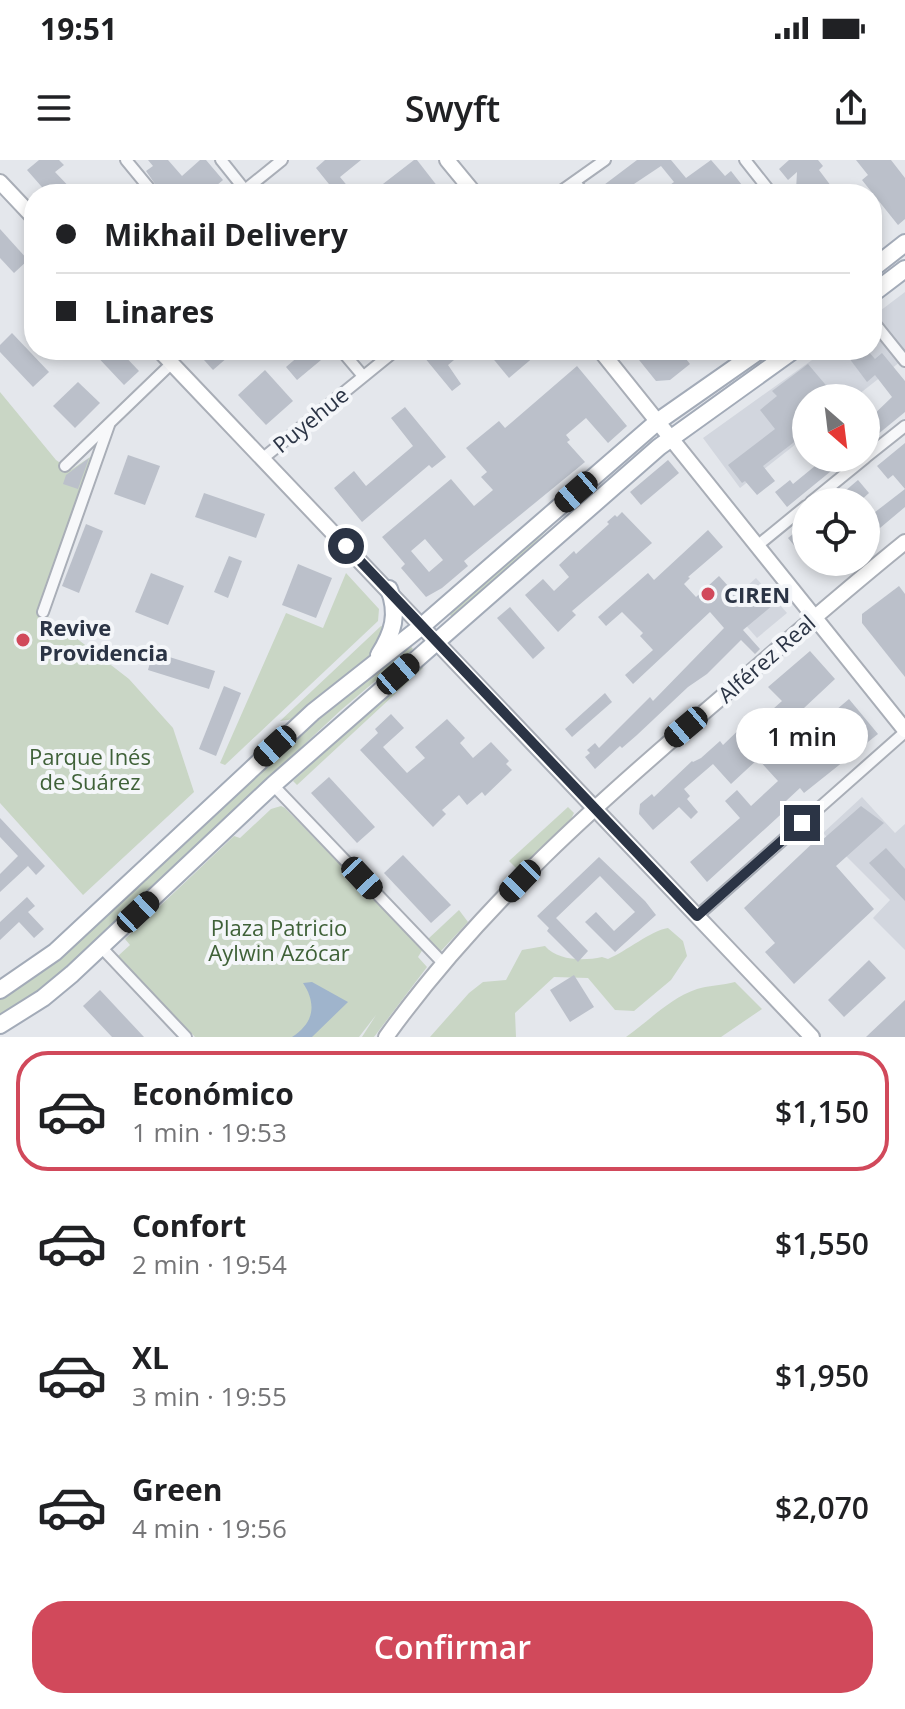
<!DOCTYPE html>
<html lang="es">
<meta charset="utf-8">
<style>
body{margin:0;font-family:"Open Sans",sans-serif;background:#f2f2f2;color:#202124;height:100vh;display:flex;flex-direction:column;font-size:30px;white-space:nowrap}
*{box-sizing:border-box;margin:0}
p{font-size:26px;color:#757577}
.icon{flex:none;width:44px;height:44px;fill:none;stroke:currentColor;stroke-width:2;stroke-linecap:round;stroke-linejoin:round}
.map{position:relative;height:877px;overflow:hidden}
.details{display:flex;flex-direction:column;background:#fff;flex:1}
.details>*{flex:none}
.guide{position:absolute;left:24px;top:24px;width:858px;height:176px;border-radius:32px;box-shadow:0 4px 12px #0003;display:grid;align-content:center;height:176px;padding:0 32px;background:#fff}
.needle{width:52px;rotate:152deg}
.tools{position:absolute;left:792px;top:224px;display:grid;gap:16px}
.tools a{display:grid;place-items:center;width:88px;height:88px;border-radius:50%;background:#fff;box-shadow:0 4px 12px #0003;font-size:40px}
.end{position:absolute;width:36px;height:36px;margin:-18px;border:10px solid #2b3445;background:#fff;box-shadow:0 0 0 4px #fff}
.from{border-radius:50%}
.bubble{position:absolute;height:56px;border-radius:28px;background:#fff;box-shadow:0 4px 12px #0003;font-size:26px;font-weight:600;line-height:56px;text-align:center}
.car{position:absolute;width:24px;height:48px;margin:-24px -12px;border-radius:10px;box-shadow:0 0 6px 2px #0007;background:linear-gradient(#222 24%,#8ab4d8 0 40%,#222 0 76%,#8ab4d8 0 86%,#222 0)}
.guide b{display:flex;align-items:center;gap:28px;height:76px;font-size:30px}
.guide b+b{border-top:2px solid #e0e0e0}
.guide i{width:20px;height:20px;background:#202124}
ul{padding:14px 0 0;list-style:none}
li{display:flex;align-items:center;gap:24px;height:120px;margin:0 16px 12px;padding:0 16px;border:4px solid transparent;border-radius:32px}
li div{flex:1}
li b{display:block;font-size:30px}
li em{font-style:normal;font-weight:600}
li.on{border-color:#d1495b}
li>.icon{width:72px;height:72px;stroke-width:1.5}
.cta{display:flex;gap:16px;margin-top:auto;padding:16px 32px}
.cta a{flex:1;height:92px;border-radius:32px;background:#d1495b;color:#fff;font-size:32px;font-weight:600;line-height:92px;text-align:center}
.status{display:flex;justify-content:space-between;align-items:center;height:56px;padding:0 40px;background:#fff;direction:ltr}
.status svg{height:22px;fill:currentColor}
header{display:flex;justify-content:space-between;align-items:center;height:104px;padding:0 32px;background:#fff;font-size:36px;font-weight:600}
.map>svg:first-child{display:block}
.built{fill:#d2d6de}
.green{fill:#c9d6c5}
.water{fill:#9fb4cc}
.building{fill:#bbc0ca;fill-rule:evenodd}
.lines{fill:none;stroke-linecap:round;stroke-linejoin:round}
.street-casing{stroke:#a9aeb7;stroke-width:14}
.secondary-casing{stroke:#a9aeb7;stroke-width:18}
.primary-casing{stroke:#a3abb8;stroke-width:20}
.street{stroke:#f7f8fa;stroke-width:10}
.secondary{stroke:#fff;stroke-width:14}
.primary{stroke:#fff;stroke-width:16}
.route{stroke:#2b3445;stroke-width:10}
.poi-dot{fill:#d1495b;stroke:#f4f6f9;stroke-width:3}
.labels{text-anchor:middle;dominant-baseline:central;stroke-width:8;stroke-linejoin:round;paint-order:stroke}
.street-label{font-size:22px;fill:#2b3445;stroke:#f4f6f9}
.poi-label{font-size:22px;font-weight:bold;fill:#2b3445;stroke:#f4f6f9;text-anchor:start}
.park-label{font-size:22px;fill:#3f6138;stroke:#f4f6f9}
</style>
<div class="status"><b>19:51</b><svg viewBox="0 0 49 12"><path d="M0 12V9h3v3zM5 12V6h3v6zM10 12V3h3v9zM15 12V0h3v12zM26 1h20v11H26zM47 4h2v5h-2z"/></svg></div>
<header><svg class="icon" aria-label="menu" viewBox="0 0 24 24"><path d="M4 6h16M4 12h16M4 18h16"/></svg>Swyft<svg class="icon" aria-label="share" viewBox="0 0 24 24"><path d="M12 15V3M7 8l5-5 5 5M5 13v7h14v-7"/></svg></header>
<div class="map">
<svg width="905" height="877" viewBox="0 0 905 877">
<rect width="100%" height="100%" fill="#e4e7ec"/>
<g class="built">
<polygon points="905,132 905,198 854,238 806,238 806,276 740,328 703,278 826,190 872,190 872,157"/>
<polygon points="756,418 787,453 757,478 727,444"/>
<polygon points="862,637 895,673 905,664 905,790 873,758 890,740 823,673"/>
</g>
<g class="green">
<polygon points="0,232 56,300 71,310 96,293 40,450 129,519 173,568 194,632 83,735 0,643"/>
<polygon points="643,284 644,286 558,359 520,398 452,457 448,453"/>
<polygon points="346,413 379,449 378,461 225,605 220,603 286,453 323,468"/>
<polygon points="381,466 386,468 378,486 365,502 327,530 295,559 280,561"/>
<polygon points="408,483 413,489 341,550 75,800 41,830 0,854 0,836 263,603"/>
<polygon points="421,505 423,508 297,625 293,621"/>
<polygon points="281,646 285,648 423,789 418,797 427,807 374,877 362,877 376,855 359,877 195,877 118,796 130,785 125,779 234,676 240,678 271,649"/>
<polygon points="568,647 574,653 571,659 519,711 509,701"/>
<polygon points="459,750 468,762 440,792 436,792 427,780"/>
<path d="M 668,768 L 683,781 L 687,796 L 671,820 L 634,851 L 615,850 L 588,818 L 554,817 L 515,853 L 516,877 L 430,877 L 469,833 L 483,822 L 506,820 L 522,790 L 545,786 C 558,801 584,801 602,797 L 608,799 C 627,791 650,771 668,768 Z"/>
<path d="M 735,822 L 762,849 L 721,877 L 626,877 C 649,861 670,838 697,829 C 706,826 724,825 735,822 Z"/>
</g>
<path class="water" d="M 312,822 L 348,842 L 312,877 L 292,877 C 314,863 317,844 303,823 Z"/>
<g class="building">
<polygon points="39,0 59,0 64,5 55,12 76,34 48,34 27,10"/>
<polygon points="148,0 168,0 182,16 200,0 206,0 223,20 210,31 204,25 193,34 162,34 146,11 153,6"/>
<polygon points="325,0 361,0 340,17 354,34 337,34 316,8"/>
<polygon points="414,0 417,0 438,27 429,34 370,34"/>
<polygon points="637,0 671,0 686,18 711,0 725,16 731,11 749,34 658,34 674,22 661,6 619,34 592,34"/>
<polygon points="789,0 818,0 823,6 819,10 837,34 799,34 796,30 797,12 788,20 779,9"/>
<polygon points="856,0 891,0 905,18 905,59 898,65 862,20 868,15"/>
<polygon points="0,69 28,100 14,113 0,98"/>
<polygon points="12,173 49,212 33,227 0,192 0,185"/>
<polygon points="91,190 119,190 139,211 124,225"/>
<polygon points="195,190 236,190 213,210"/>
<polygon points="296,190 333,190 297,220 286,207 300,195"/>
<polygon points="433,190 466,190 448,205 461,224 452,231 424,197"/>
<polygon points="496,190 542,190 509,218 490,195"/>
<polygon points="631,190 679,190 690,204 670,220 656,221"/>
<polygon points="843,190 867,190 875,199 882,193 905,221 905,252 866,284 866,262 892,237 875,215 867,222"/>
<polygon points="808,204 830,230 820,238 806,238 806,273 763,306 775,321 757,335 745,321 742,323 728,305 775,269 760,250 777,236 772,231"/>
<path d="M 577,206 L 627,266 L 608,283 L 586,258 L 566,275 L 570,280 L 567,282 L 585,302 L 464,401 L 468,406 L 442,428 L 426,437 L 401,408 L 405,404 L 382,377 L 451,319 L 474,346 L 493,330 L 481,317 L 487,312 L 466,288 L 499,261 L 505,268 ZM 425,379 L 443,400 L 429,412 L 411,391 Z"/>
<polygon points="265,210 293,241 266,265 238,235"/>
<polygon points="78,222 100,243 75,268 53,246"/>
<polygon points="405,247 446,297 432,308 429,305 362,362 334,328 354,311 366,326 413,286 391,258"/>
<polygon points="905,283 905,347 880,368 870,356 905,329 893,315 888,319 877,306"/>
<polygon points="128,295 160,306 145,345 114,334"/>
<polygon points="89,298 78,329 63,324 66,315"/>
<polygon points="809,298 847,298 787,347 775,332 790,320 793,324 815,306"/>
<polygon points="668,300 679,313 641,345 630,332"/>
<polygon points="858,320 869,333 859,342 832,342"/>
<polygon points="204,333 265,354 256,378 195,357"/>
<polygon points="622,352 652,383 572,451 576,455 558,472 525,435 543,419 554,431 569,417 559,405 574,391 576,394 609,364 607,362 615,355 617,357"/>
<polygon points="806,363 806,400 788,378"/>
<polygon points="86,364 103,371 79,433 62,426"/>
<polygon points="708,370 723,387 688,417 690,418 684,424 696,437 719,416 740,439 756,426 773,445 743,470 760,489 755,494 741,480 707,514 688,527 637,575 622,588 620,586 595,609 585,597 590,593 587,590 595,583 599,588 650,537 653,541 724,468 710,452 633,524 625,515 653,490 640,476 643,473 622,452 606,466 598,457 648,413 654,420"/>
<polygon points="229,396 242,401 228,438 214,432"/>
<polygon points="298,404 332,418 316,458 282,445"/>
<polygon points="151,413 184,426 168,465 135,452"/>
<polygon points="899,426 905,434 905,517 862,463 862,454"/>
<polygon points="510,447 545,488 533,499 497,458"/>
<polygon points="810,491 835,519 773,577 790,595 815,573 829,590 853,570 836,550 849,539 878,574 804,633 800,628 786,641 790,646 707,722 690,702 740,658 725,641 737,630 751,646 778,621 758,599 731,624 713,604 684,629 690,636 687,639 698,652 691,659 679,647 653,670 639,654 640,644 652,634 654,637 692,601 693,602 701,598 720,581 723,585 750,559 755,565 782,541 768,527"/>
<polygon points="153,492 215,511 209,529 148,510"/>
<polygon points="224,526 241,533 216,596 199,589"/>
<polygon points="605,533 612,542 572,577 565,569"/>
<polygon points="391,554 404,568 383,587 407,613 425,598 415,587 447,559 465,578 460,583 473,598 491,582 509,601 506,604 512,610 485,636 482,632 467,645 459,635 442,650 446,654 433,667 360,590 378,573 375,569"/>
<polygon points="329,617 375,667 357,683 311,633"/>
<polygon points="861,646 884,663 836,706 874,749 794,824 765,792 775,783 744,748 818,678 821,681"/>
<polygon points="0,658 45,706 36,715 28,706 0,732 0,714 18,696 0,677"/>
<polygon points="886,688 905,709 905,741 869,703"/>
<polygon points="403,695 451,745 431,763 384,713"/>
<polygon points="599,697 645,741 656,755 615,792 585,762 596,752 614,771 635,752 600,716 556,758 588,791 578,802 547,771 549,768 537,756"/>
<polygon points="27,737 35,746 28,752 44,769 34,778 19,762 0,780 0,762"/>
<polygon points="869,800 886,818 844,857 828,840"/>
<polygon points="574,815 594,847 570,862 550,830"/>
<polygon points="100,830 144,877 112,877 83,846"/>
<polygon points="905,840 905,877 866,877"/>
</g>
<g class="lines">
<defs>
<g id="street">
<polyline points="126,0 154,34"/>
<polyline points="221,0 245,30"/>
<polyline points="745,0 772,34"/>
<polyline points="575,22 584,34"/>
<polyline points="240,34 282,0"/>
<polyline points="557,34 605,0"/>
<polyline points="872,160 905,201"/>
<polyline points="341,190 363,216"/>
<polyline points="866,297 905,266"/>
<polyline points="262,299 396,190"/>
<polyline points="65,306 172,203"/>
<polyline points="811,342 865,298"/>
<polyline points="757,386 806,346"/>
<polyline points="43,452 109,265"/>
<polyline points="273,625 443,803"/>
<polyline points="697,756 905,572"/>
<polyline points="101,787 186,877"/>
</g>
<g id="secondary">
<polyline points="447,0 475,34"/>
<polyline points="0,22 34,58"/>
<polyline points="159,190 812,877"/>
<polyline points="600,190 905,570"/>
<path d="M 386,877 C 480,746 601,640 723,536 C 784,484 843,432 905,382"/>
</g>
<g id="primary">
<polyline points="872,109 905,83"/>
<polyline points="872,134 905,109"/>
<path d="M 379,495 C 393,473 399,454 389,429"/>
<polyline points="0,830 55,792 313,552 422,466 657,262 760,190"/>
<polyline points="0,865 43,838 72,814 273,625 659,287 794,190"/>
</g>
</defs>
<use href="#street" class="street-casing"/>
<use href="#secondary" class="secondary-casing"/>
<use href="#primary" class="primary-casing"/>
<use href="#street" class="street"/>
<use href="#secondary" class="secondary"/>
<use href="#primary" class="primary"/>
</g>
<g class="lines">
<polyline class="route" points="346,386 697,756 802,663"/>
</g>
<g class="poi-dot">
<circle cx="708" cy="434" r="8"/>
<circle cx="23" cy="480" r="8"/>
</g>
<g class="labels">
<g class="street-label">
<text transform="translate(310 259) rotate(-39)">Puyehue</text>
<text transform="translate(766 498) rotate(-41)">Alférez Real</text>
</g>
<g class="poi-label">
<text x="724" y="434">CIREN</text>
<text x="39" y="467">Revive<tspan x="39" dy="25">Providencia</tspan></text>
</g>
<g class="park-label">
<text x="90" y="596">Parque Inés<tspan x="90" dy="25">de Suárez</tspan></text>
<text x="279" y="767">Plaza Patricio<tspan x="279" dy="25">Aylwin Azócar</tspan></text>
</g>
</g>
</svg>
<div class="tools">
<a><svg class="needle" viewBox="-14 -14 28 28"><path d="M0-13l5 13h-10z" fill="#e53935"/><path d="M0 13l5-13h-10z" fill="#757577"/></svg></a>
<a><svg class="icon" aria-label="locate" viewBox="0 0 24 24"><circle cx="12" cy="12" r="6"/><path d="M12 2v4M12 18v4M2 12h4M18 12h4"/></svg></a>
</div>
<i class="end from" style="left:346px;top:386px"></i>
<i class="end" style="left:802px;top:663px"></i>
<div class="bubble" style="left:736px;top:548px;width:132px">1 min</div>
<i class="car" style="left:576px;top:332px;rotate:229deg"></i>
<i class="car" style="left:398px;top:514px;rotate:49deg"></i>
<i class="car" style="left:686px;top:567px;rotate:230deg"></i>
<i class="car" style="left:275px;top:586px;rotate:228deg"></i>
<i class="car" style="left:362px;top:718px;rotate:137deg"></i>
<i class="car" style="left:520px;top:721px;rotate:224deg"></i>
<i class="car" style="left:138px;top:752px;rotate:47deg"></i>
<div class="guide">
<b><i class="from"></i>Mikhail Delivery</b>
<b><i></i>Linares</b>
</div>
</div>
<section class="details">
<ul>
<li class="on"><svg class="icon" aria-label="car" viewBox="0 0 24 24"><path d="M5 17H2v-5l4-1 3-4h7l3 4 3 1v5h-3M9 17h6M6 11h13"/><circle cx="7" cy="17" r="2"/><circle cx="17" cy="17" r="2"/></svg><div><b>Económico</b><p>1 min · 19:53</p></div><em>$1,150</em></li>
<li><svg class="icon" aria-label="car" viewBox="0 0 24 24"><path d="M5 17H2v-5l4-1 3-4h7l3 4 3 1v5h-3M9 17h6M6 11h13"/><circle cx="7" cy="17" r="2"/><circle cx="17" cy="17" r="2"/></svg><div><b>Confort</b><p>2 min · 19:54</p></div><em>$1,550</em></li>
<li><svg class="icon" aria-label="car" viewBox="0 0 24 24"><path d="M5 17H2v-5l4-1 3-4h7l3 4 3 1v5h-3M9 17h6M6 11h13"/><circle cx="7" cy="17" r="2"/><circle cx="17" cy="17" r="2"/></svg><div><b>XL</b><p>3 min · 19:55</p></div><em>$1,950</em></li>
<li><svg class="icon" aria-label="car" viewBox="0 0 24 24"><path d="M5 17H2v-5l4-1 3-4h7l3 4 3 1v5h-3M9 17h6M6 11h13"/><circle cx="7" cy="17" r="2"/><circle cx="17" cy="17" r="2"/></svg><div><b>Green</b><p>4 min · 19:56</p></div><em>$2,070</em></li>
</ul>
<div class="cta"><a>Confirmar</a></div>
</section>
